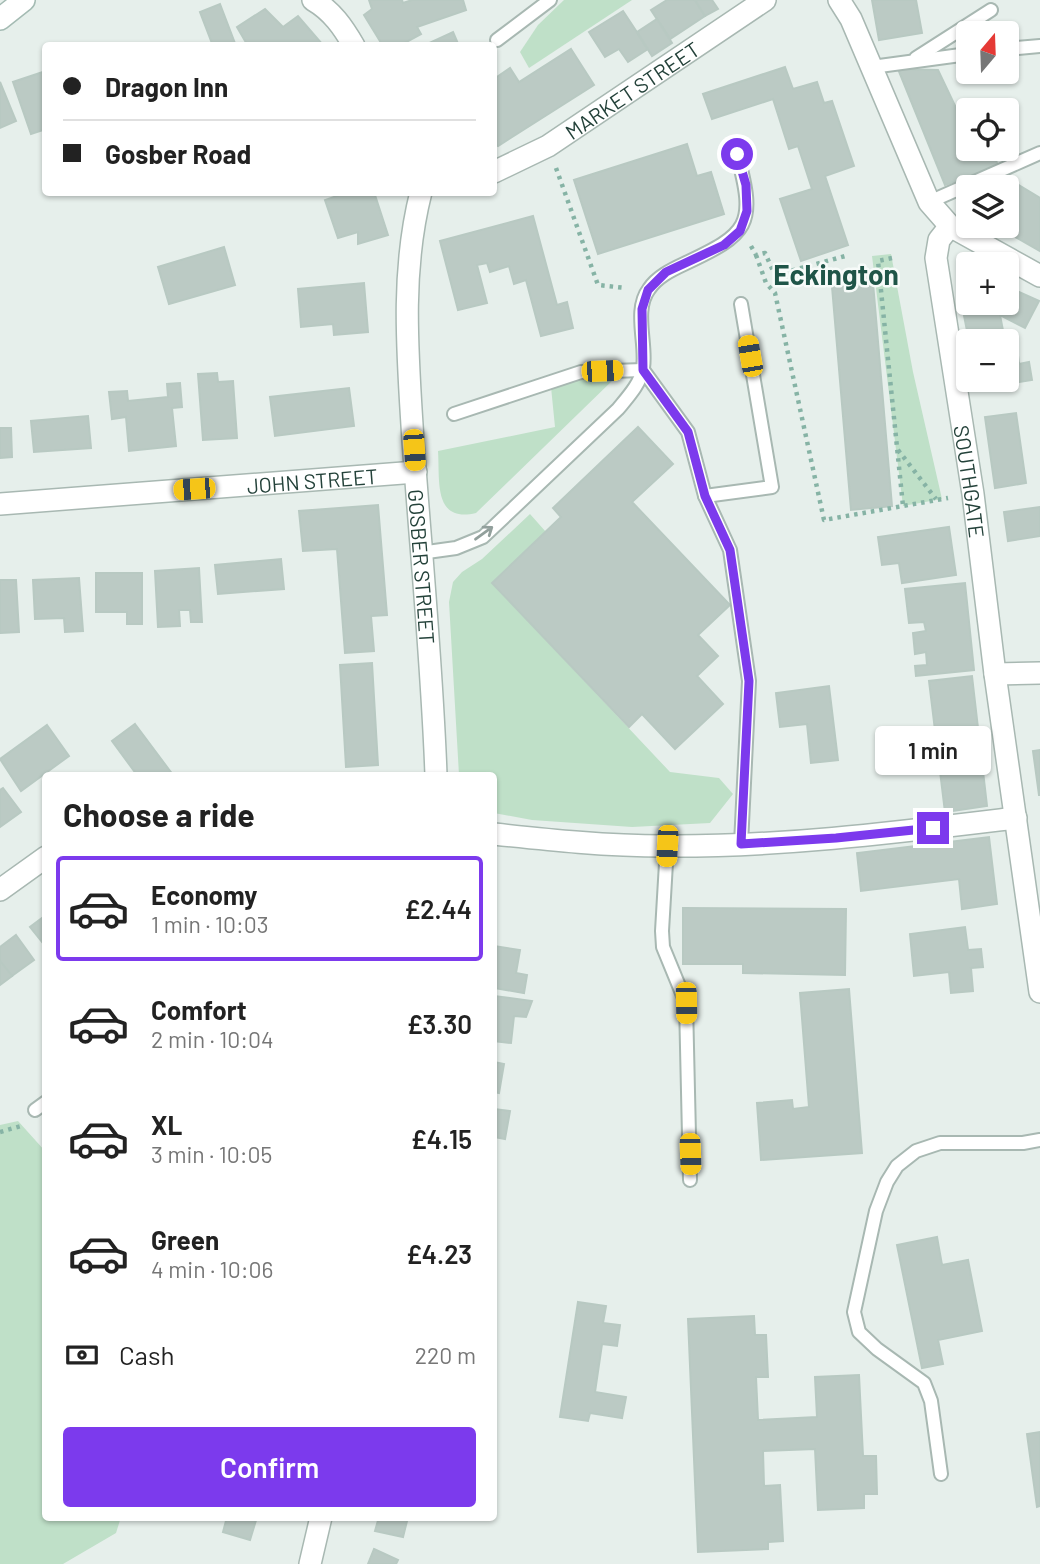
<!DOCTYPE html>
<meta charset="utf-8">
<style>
body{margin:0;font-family:Barlow,sans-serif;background:#f2f2f2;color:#222;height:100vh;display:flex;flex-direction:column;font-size:26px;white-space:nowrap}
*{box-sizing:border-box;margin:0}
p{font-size:23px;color:#767676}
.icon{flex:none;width:38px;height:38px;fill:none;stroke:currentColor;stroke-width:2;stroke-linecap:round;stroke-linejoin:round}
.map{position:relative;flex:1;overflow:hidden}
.sheet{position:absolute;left:42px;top:772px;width:455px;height:749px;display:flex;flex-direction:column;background:#fff;border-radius:7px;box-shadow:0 2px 5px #0004}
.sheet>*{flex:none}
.banner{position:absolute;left:42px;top:42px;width:455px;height:154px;border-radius:7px;box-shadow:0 2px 5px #0004;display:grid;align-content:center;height:154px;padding:0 21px;background:#fff}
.needle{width:46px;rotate:19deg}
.fabs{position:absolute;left:956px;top:21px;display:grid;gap:14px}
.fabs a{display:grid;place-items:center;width:63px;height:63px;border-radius:7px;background:#fff;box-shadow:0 2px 5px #0004;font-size:35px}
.end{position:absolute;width:32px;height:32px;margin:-16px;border:9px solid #7c3aed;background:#fff;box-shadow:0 0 0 4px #fff}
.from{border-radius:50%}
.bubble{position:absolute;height:49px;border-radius:7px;background:#fff;box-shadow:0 2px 5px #0004;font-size:23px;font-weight:600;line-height:49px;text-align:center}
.car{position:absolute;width:21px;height:42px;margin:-21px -10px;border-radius:9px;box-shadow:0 0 5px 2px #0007;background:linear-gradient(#f5c518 24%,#345 0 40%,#f5c518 0 76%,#345 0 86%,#f5c518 0)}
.banner b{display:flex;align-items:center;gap:24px;height:66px;font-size:26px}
.banner b+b{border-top:2px solid #e0e0e0}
.banner i{width:18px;height:18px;background:#222}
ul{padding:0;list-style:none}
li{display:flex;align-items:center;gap:21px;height:105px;margin:0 14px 10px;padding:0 7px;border:4px solid transparent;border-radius:7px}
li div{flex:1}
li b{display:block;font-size:26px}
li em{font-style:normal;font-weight:600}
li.current{border-color:#7c3aed}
li>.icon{width:63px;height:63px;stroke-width:1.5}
h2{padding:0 21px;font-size:32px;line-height:84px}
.pay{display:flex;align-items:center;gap:18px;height:77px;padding:0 21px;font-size:26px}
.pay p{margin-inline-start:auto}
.primary-button{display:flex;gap:14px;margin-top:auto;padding:14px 21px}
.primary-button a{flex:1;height:80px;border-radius:7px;background:#7c3aed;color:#fff;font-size:28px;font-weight:600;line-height:80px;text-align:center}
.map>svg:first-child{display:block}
.green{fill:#bfe0c8}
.building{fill:#bbcac4;stroke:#b8c9c2;stroke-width:2}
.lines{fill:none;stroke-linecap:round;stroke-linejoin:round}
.service-casing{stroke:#a8b8b2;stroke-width:16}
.minor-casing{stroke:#a8b8b2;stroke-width:24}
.secondary-casing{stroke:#a4bbb3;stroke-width:24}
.path{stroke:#86b3a5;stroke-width:4.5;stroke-dasharray:3.5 5;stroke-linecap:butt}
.service{stroke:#fff;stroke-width:12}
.minor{stroke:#fff;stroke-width:21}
.secondary{stroke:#fff;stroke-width:21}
.oneway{stroke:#92a09c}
.route{stroke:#7c3aed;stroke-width:9}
.labels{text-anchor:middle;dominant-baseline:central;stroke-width:5;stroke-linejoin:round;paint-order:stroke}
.street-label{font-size:21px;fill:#24423a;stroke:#f7fbf9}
.district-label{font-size:28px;font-weight:bold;fill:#1f5548;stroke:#f7fbf9}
</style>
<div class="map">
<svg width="1040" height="1564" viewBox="0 0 1040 1564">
<rect width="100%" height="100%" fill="#e6efeb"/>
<g class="green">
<polygon points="564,0 632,0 529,68 520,52 538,25"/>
<polygon points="891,254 913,372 942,499 903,506 872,256"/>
<path d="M 614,379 L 476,513 C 433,523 440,481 438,451 L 555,427 L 551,387 L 578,380 Z"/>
<polygon points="530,514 546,532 492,583 670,772 719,778 733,794 710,823 632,827 532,820 494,813 494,775 459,775 449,602 453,582 462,572 482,559"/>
<polygon points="18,1121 45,1151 46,1517 121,1517 116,1533 63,1564 0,1564 0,1125"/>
</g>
<g class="building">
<polygon points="369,0 402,0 403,3 412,0 463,0 466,10 417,27 421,34 399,46 383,46 364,15 372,9"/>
<polygon points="667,0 695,0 705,16 670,39 651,10"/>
<polygon points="695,0 712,0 718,9 705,16"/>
<polygon points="872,0 916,0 922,33 879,40"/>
<polygon points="220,4 236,46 213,46 200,12"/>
<polygon points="265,9 283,27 298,16 323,45 248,46 237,27"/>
<polygon points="623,11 648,49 628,62 619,49 605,57 589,32"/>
<polygon points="657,19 672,43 652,56 637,32"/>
<polygon points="453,32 459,46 423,46"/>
<polygon points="571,49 594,85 498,146 494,144 494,79 510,68 519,82"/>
<polygon points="785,67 793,89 817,82 824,103 832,101 854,166 825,176 848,245 801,261 780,199 812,189 798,146 789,149 773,99 712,119 703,94"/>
<polygon points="898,69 938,70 968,133 968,149 992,149 998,166 945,185"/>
<polygon points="46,71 46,129 31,134 13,82"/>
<polygon points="0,82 16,121 0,128"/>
<polygon points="687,144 697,176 711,172 724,214 598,254 574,180"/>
<polygon points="1007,178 1040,198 1040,251 996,226 1006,226 1006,187 984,187"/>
<polygon points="348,192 374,192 388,235 358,244 358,232 338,238 325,200"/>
<polygon points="533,216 557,305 567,302 573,328 541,336 526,280 514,284 509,266 490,272 487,263 477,265 487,303 458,310 440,241"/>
<polygon points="224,247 235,285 169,304 158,267"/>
<polygon points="872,271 892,506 851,510 831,275"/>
<polygon points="968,274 968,303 1006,303 1006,286 1039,301 1025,328 1000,315 1005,341 969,341 958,285 962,277"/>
<polygon points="364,283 368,332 334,335 333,324 301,327 298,289"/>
<polygon points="1017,347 1019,364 1029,362 1032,380 992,386 990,380 1006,380 1006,349"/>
<polygon points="217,373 218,382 233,381 237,438 203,440 198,374"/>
<polygon points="180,383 182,407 172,408 176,446 129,451 126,417 112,419 109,392 127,391 128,401 168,397 167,384"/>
<polygon points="349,388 354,426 275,436 270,397"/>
<polygon points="1016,413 1026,483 995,488 985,417"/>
<polygon points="88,416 91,448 34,452 31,421"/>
<polygon points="638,427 673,464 632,502 730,605 698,635 718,656 697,676 723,704 675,749 642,714 629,727 492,583 561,517 553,508"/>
<polygon points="0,428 11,428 12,457 0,458"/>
<polygon points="378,505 387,615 371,616 374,651 345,653 337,549 303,551 299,511"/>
<polygon points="1040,507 1040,536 1008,541 1004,512"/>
<polygon points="949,527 956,575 902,583 899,563 882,565 878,537"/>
<polygon points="281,559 284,589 218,594 215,565"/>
<polygon points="199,568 202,622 191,622 190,610 179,610 180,626 158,627 155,571"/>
<polygon points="96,573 142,573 142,624 127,624 127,612 96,612"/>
<polygon points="79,578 83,631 65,632 64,618 35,619 33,580"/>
<polygon points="0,580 16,580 19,632 0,633"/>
<polygon points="965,583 974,670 916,676 915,666 927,665 926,652 915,654 913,633 926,631 924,622 909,623 905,589"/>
<polygon points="372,663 378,765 346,767 340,665"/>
<polygon points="972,676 987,806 945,812 929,681"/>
<polygon points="829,686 838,760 811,763 807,724 780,727 776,693"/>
<polygon points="135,724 173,775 137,775 112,741"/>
<polygon points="47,725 69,756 21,791 0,759"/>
<polygon points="1040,750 1040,795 1039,795 1033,751"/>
<polygon points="3,788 21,812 0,827 0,790"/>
<polygon points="989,837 997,904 962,909 959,879 861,891 857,853"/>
<polygon points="683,908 846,909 845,975 743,973 743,964 683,964"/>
<polygon points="46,915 46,947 30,927"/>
<polygon points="965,927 968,950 981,949 983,967 971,968 973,991 951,993 949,972 914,976 910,934"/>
<polygon points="16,935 34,960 12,976 0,961 0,947"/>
<polygon points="494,946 520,950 516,973 527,975 524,993 494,988"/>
<polygon points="0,961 12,976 0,985"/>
<polygon points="849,989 862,1153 761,1160 757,1103 792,1100 793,1109 809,1107 800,993"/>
<polygon points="494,996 532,1001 526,1017 514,1016 511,1043 494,1041"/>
<polygon points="494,1062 504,1064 499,1093 494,1092"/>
<polygon points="494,1109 510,1111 505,1139 494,1137"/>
<polygon points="937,1237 942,1265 968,1260 982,1331 938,1340 943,1364 922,1368 897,1245"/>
<polygon points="578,1302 606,1306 603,1323 620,1325 617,1346 602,1344 595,1392 626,1397 622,1418 590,1413 588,1421 560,1417"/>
<polygon points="754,1316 755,1335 766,1335 768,1377 756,1377 758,1420 817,1417 815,1377 859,1375 863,1456 876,1456 877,1494 864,1494 864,1508 818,1510 815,1449 763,1451 764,1486 780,1485 783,1541 768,1542 768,1549 698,1552 688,1319"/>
<polygon points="1040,1432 1040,1506 1037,1507 1027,1434"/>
<polygon points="227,1517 257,1517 250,1540 223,1532"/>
<polygon points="379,1517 408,1517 403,1537 375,1531"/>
<polygon points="374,1549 398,1560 396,1564 368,1564"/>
</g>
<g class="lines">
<defs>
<g id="service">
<polyline points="497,40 550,0"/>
<polyline points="1006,49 1040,46"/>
<polyline points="916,58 991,10"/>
<polyline points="872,67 968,54"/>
<polyline points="929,202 1040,153"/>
<polyline points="643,370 688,432 705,496 730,550 749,681 741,844"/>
<polyline points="454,414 581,372 643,370"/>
<polyline points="705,496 772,487 741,304"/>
<path d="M 420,553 L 456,548 L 483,537 L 618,409 C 627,398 641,383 643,368 C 647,344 633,310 649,289 C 657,277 671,270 684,264 C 748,234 757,226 737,154"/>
<polyline points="667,846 662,931 663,947 686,1003 690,1180"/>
<polyline points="35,1110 46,1102"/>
<polyline points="941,1474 931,1401 924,1383 877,1349 859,1332 854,1312 876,1211 887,1182 897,1166 916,1151 940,1143 1023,1143 1040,1140"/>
</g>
<g id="minor">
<path d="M 313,0 C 332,11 343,27 354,46"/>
<polyline points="839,0 851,19 929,202 950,226 1040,276"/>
<path id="s1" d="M 494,172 L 548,146 L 765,0"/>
<path id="s2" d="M 421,192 C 400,274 408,358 413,441 C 421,553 432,664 436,775"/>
<path id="s3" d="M 950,226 L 939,240 L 936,258 L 973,494 L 995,674 L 1040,992"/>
<path id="s4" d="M 0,504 L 416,472"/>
<polyline points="995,674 1040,673"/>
<path d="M 494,834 C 550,840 607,846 664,846 C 782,847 900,832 1016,818"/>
<polyline points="0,890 46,857"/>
<polyline points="310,1564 321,1517"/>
</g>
<polyline id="secondary" points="0,19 24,0"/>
</defs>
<use href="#service" class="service-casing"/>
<use href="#minor" class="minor-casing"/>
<use href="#secondary" class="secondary-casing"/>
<g class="path">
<polyline points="556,168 598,285 626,288"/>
<polyline points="751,246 756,255 765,253 774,273 790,271 849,255"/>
<polyline points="756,255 766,283 775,293 824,520 948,498"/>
<polyline points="892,258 878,261 903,506"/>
<polyline points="898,450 936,499"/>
<polyline points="0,1132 21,1126"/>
</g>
<use href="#service" class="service"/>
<use href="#minor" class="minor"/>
<use href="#secondary" class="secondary"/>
</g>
<defs><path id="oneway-shaft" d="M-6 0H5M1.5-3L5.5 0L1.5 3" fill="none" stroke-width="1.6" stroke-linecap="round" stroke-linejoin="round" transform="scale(1.75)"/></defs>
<use class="oneway" href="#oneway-shaft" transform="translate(484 533) rotate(-36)"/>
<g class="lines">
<polyline class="route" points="737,154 746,185 747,211 740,231 724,245 666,272 648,290 642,309 643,370 688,432 705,496 730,550 749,681 741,844 836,838 933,828"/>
</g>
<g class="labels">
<g class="street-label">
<text stroke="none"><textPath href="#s1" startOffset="161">MARKET STREET</textPath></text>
<text stroke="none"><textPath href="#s4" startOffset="313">JOHN STREET</textPath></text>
<text stroke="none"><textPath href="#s3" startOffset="262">SOUTHGATE</textPath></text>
<text stroke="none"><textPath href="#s2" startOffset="376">GOSBER STREET</textPath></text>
</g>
<g class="district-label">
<text x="836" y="274">Eckington</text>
</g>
</g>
</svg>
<div class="fabs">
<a><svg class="needle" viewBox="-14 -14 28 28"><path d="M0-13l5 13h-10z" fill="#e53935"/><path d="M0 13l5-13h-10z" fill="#767676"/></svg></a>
<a><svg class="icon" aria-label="locate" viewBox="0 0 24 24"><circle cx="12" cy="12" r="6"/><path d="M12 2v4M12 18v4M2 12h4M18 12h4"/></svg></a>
<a><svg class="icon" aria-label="layers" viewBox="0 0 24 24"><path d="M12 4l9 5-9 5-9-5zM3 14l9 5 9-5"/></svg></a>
<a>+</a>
<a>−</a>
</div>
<i class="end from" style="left:737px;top:154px"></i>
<i class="end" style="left:933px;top:828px"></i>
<div class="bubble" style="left:875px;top:726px;width:116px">1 min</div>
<i class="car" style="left:750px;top:356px;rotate:350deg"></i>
<i class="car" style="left:602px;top:371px;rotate:88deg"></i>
<i class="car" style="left:414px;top:450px;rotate:176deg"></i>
<i class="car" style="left:194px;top:489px;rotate:266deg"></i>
<i class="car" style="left:667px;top:846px;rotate:183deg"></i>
<i class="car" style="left:686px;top:1003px;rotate:179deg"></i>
<i class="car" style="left:690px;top:1154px;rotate:178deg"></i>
<div class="banner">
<b><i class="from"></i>Dragon Inn</b>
<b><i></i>Gosber Road</b>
</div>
<section class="sheet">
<h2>Choose a ride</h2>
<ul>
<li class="current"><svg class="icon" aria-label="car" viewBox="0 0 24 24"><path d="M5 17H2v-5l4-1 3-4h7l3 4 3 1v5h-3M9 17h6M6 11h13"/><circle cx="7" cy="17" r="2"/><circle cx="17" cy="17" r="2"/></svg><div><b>Economy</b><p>1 min · 10:03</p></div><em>£2.44</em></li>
<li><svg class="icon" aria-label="car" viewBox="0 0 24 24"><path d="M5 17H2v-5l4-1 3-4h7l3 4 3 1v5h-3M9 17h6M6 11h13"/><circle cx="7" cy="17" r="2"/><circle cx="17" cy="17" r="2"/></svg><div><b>Comfort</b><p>2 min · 10:04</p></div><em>£3.30</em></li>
<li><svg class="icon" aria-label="car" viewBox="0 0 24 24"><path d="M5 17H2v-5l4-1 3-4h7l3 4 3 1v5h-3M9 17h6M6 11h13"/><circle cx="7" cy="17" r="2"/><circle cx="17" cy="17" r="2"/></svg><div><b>XL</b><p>3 min · 10:05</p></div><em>£4.15</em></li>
<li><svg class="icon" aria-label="car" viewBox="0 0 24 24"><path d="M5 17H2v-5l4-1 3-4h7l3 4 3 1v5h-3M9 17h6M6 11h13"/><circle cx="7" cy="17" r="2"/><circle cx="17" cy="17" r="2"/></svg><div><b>Green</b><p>4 min · 10:06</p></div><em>£4.23</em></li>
</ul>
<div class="pay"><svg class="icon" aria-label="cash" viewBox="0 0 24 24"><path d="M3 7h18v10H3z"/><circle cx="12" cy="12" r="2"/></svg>Cash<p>220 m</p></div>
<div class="primary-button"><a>Confirm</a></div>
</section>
</div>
